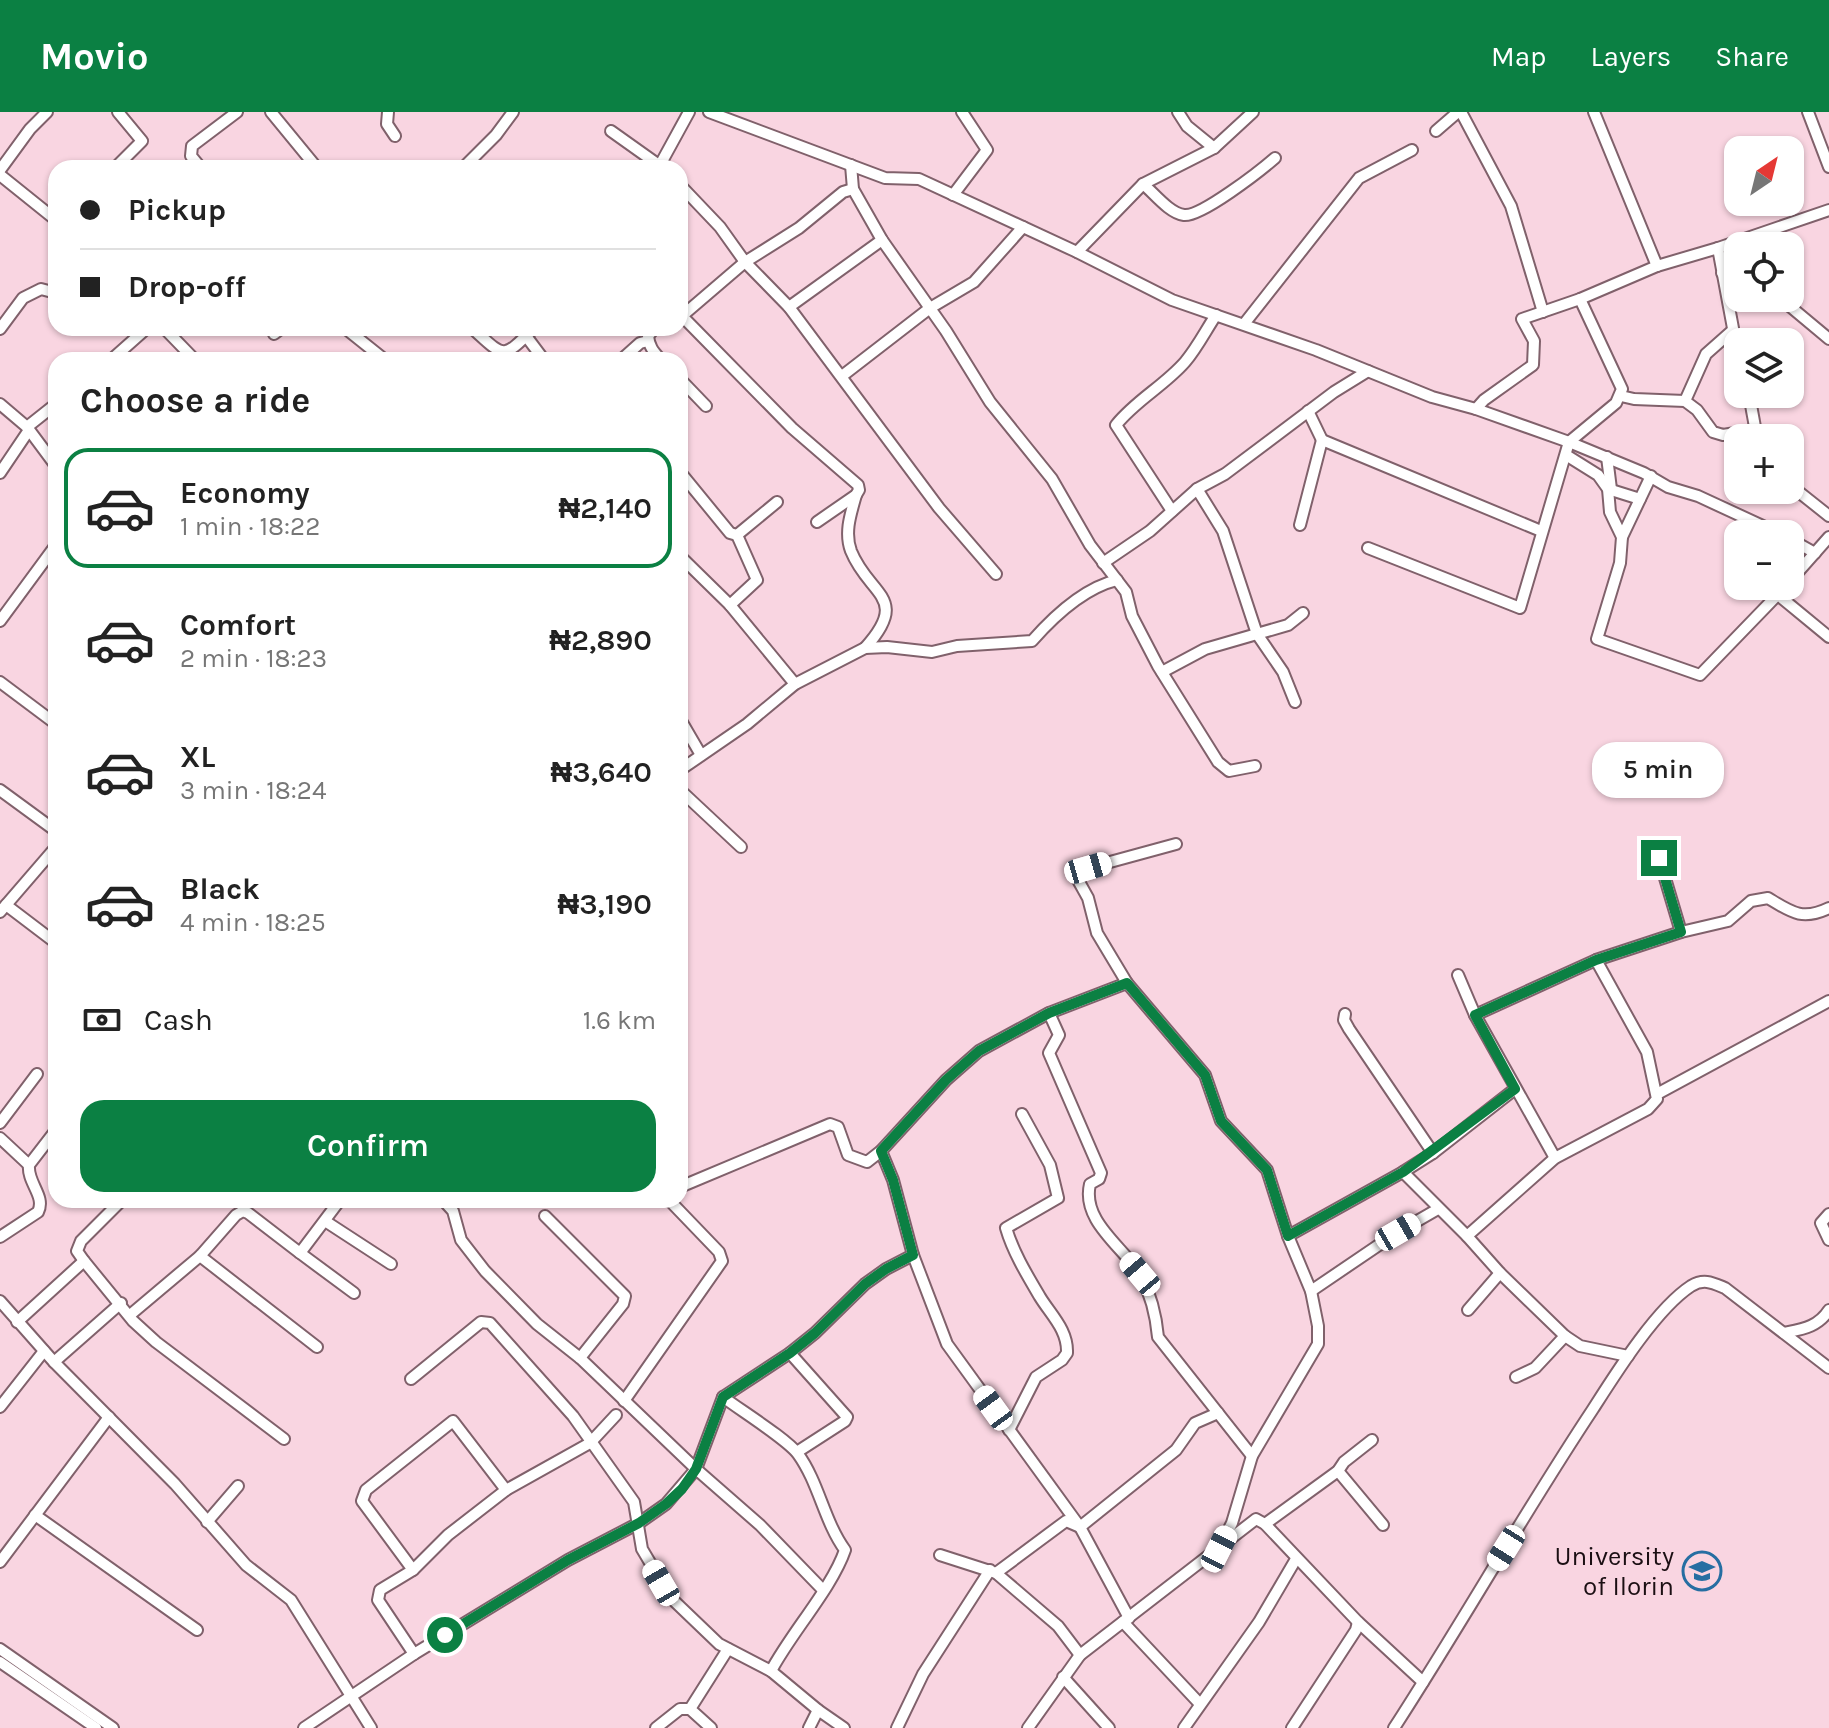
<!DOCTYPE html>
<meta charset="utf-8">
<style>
body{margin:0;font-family:Karla,sans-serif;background:#f6f6f6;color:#222;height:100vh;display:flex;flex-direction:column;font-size:30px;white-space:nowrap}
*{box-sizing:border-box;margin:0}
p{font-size:26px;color:#767676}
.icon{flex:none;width:44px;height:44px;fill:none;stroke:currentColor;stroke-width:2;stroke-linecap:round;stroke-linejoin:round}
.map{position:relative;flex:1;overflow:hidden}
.panel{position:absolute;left:48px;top:240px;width:640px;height:856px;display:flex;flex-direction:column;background:#fff;border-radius:24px;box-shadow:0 2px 6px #0004}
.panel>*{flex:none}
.top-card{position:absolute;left:48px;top:48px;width:640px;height:176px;border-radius:24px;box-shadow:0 2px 6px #0004;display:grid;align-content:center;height:176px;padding:0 32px;background:#fff}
.needle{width:52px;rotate:35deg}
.buttons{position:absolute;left:1724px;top:24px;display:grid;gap:16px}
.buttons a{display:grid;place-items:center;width:80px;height:80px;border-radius:16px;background:#fff;box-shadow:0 2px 6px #0004;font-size:40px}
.end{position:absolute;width:36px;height:36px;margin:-18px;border:10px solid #0b8043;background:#fff;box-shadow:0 0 0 4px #fff}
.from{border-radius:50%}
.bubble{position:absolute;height:56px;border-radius:24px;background:#fff;box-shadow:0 2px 6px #0004;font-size:26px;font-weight:600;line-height:56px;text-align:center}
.car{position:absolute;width:24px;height:48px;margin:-24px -12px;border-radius:10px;box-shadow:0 0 6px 2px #0007;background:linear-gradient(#fff 24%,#345 0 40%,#fff 0 76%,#345 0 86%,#fff 0)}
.top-card b{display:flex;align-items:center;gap:28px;height:76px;font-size:30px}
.top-card b+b{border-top:2px solid #e0e0e0}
.top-card i{width:20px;height:20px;background:#222}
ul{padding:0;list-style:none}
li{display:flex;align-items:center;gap:24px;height:120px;margin:0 16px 12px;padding:0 16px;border:4px solid transparent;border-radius:24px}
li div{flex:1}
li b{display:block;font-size:30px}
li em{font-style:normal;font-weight:600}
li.active{border-color:#0b8043}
li>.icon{width:72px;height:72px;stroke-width:1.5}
h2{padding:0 32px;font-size:36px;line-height:96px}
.pay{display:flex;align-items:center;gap:20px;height:88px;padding:0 32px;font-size:30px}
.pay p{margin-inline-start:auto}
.primary-button{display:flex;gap:16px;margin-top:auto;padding:16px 32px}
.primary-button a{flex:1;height:92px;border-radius:24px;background:#0b8043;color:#fff;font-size:32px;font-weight:600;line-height:92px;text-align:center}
header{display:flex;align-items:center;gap:48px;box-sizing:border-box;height:112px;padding:0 40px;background:#0b8043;color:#fff}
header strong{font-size:38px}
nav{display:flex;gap:44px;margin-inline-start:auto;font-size:28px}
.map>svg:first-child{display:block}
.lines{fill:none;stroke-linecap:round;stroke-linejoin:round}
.minor-casing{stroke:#80616b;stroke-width:14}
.minor{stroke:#fff;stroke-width:10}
.route{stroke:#0b8043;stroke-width:10}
.labels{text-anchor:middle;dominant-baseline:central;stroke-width:8;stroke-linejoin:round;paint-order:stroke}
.poi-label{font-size:26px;fill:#1b0f13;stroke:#f9d5e1;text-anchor:end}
</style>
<header>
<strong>Movio</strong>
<nav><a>Map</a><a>Layers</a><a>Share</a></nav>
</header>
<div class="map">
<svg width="1829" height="1616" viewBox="0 0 1829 1616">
<rect width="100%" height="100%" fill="#f9d5e1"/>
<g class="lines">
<defs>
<g id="minor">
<polyline points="271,0 317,56"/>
<polyline points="388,0 387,12 395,24"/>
<polyline points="709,0 885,66 919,67 1077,140 1172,188 1316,238 1432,285 1476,297 1569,330 1644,361 1668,375 1698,384 1780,422"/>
<polyline points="1178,0 1187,14 1214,36"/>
<polyline points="1461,0 1511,94 1543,200"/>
<polyline points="1594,0 1657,154"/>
<polyline points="1808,0 1829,55"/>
<polyline points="611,19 663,56"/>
<polyline points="1436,19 1458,0"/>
<polyline points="660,53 689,0"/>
<polyline points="851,53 853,77 882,128 946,219 990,290 1052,367 1090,433 1126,480 1132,504 1158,554 1218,650 1229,659 1255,654"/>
<polyline points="115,56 142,29 118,0"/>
<polyline points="201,56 191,44 192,34 237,0"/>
<polyline points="463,56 496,23 513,0"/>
<polyline points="0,58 30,17 47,0"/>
<polyline points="0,63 56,108"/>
<path d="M 1143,72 C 1154,81 1169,101 1184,103 C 1201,105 1260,59 1275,46"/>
<polyline points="680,73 720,115 745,150 789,195 939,396 996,462"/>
<polyline points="953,83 987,38 962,0"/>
<polyline points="1718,136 1738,243"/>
<polyline points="1077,140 1143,72 1214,36 1253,0"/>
<polyline points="1722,161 1738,167"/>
<polyline points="1780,186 1829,227"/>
<polyline points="789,195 882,128"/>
<polyline points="680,202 792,316 858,373 859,378 856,383 817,410"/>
<polyline points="682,204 745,150 799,116 843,80 853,77"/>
<polyline points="1244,212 1359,66 1412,38"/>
<polyline points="164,216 195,248"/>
<polyline points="345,216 385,248"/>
<path d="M 472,216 C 505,246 502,248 534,216"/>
<path d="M 655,216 L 648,224 C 649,235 654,240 661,248"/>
<polyline points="0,217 23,186 41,177 56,181"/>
<polyline points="274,222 282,216"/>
<polyline points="526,224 544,248"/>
<polyline points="111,248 147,216"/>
<polyline points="621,248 640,231 648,229"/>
<polyline points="842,264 930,196 974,170 1023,115"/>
<polyline points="680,267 706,294"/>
<polyline points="1749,282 1757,326"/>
<polyline points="1621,284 1634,287 1685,289 1697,298 1713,320 1723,323 1754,318"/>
<polyline points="1685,289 1706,242 1732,219"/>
<polyline points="0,292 27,315 56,354"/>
<polyline points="1476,297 1484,288 1533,253 1534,229 1522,207 1580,187 1657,154 1718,136 1829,98"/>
<polyline points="1308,299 1322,328"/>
<polyline points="27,315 56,292"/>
<polyline points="1566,343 1598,363 1608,377 1610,400 1622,425 1620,451 1597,527 1700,563 1786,474"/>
<polyline points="1607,345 1611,377"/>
<polyline points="680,360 730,421 737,423 777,390"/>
<polyline points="0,361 29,318"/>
<polyline points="1790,373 1829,404"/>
<polyline points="1197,377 1223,419 1257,522 1283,560 1295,590"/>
<polyline points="1608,377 1640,387"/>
<path d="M 856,383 C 851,401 844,420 851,439 C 869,484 911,485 865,536"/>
<path d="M 1172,399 L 1116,313 C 1136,288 1164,274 1185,250 C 1197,236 1206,218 1216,203"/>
<polyline points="1300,413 1322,328 1541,419"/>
<polyline points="1622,425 1651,364"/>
<polyline points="1790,427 1815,441"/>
<polyline points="1368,436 1520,496 1569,330 1616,291 1622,277 1580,187"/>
<polyline points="680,444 730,493 795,572"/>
<polyline points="1103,451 1150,419 1197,377 1225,362 1334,280 1368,259"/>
<polyline points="1790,469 1829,425"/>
<polyline points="1778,483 1829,525"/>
<polyline points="730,493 757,468 737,423"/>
<polyline points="0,509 56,433"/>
<polyline points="1162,560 1205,537 1288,513 1303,501"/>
<polyline points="0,570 56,612"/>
<polyline points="680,607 701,643"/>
<path d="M 680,658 L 747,612 L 795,572 L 865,536 L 887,535 L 932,540 L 957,534 L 1032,529 C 1054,504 1084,476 1117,468"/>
<polyline points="0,678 56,719"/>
<polyline points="680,678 741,735"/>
<polyline points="1176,732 1088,756 1078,768 1088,786 1097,821 1127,871 1205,963 1221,1009 1267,1058 1288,1124 1311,1179 1318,1214 1318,1232 1252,1344 1232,1411 1219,1437"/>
<polyline points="1659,746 1681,820"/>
<polyline points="6,793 56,831"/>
<polyline points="0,800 56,735"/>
<polyline points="1458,863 1475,903 1555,1046"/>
<path d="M 1049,901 L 1059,923 L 1049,941 L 1101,1061 L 1099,1067 L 1090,1072 C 1081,1110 1125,1136 1141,1164 C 1151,1183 1156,1203 1158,1225 L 1252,1344"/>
<polyline points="1345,902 1344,908 1349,917 1433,1041"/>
<path d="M 1475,903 L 1596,848 L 1681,820 L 1728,809 L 1751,789 L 1768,786 C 1791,800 1802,809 1829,796"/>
<polyline points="1657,982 1829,889"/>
<polyline points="0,1011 37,962"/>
<polyline points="0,1026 29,1053"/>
<polyline points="881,1039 893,1068 913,1143 947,1232 1080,1415 1129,1506"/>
<polyline points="1403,1060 1467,1124 1500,1161 1565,1224 1580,1234 1628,1244"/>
<polyline points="680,1075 830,1012 838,1015 848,1043 867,1050 881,1039 946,968 979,939 1049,901 1127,871"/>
<polyline points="122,1088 81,1129 77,1139 84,1149 133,1209 156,1230 284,1327"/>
<polyline points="443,1088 453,1099 461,1128 485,1159 537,1212 580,1246 696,1357 760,1413 823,1478"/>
<polyline points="1829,1102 1821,1111 1829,1128"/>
<polyline points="545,1104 625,1184 623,1192 580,1246"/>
<polyline points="325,1109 391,1152"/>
<polyline points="1288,1124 1403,1060 1433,1041 1515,977"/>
<polyline points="1467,1124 1555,1046 1648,997 1657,987 1647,940 1596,848"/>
<path d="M 0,1125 L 38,1100 C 46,1084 27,1071 29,1053 L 56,1018"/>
<polyline points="300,1141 354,1181"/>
<polyline points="200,1144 317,1235"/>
<polyline points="1311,1179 1398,1120 1438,1097"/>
<polyline points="0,1189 54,1250 175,1372 246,1453 291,1488 371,1616"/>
<polyline points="1468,1198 1500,1161"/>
<polyline points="130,1203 200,1144 236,1103 243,1099 248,1101 300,1141 340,1088"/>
<polyline points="17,1210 84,1149"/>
<path d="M 1784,1221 C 1803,1217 1818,1215 1829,1198"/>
<polyline points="790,1241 847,1305 845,1309 797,1340"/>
<polyline points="54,1250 121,1191"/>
<polyline points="1516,1265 1535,1256 1565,1224"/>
<polyline points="411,1267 481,1210 490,1211 573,1304 634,1390 642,1437 671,1486 719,1532 771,1559 818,1598"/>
<path d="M 723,1285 C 740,1298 787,1327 798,1342 C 819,1371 824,1409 845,1438 C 832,1476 791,1521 771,1559"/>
<polyline points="624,1289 722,1149 719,1140 669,1088"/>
<polyline points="0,1295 44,1239"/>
<path d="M 1009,1318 L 1036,1265 L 1062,1248 L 1067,1241 C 1068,1218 1051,1203 1040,1185 C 1027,1163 1013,1140 1006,1116 L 1058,1086 L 1050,1053 L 1022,1002"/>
<polyline points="1338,1359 1383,1413"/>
<polyline points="35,1403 197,1518"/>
<polyline points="207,1410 238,1374"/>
<polyline points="1265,1412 1338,1359 1344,1350 1372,1328"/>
<polyline points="940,1443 996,1461 1058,1514 1080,1543"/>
<polyline points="0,1450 109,1305"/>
<polyline points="413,1458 448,1423 506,1378 590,1331 616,1303"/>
<polyline points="996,1461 1066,1409 1080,1415 1176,1338 1195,1311 1218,1301"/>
<polyline points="1123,1510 1200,1592"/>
<polyline points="0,1537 113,1616"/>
<polyline points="414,1542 378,1488 380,1478 413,1458 362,1389 366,1378 453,1309 506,1378"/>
<polyline points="0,1550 96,1616"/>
<polyline points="1063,1565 1109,1616"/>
<polyline points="304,1616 414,1542 568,1448 639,1411 666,1392 696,1357 723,1285 790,1241 815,1221 865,1172 886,1157 913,1143"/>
<polyline points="656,1616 680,1597 690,1597"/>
<polyline points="711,1616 690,1597 728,1537"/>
<polyline points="809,1616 818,1598 844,1616"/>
<polyline points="897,1616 923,1562 990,1458"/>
<polyline points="1028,1616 1080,1543 1256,1407 1265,1412 1358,1510 1423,1570"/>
<polyline points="1184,1616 1259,1510 1296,1447"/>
<polyline points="1292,1616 1356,1518 1358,1510"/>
<path d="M 1394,1616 C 1462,1511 1524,1401 1593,1297 C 1616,1261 1656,1197 1691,1174 C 1704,1166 1713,1171 1725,1176 L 1829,1256"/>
</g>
</defs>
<use href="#minor" class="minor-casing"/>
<use href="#minor" class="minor"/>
</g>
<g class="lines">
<polyline class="route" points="445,1523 568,1448 639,1411 666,1392 682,1377 696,1357 723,1285 790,1241 815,1221 865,1172 886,1157 913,1143 893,1068 881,1039 946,968 979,939 1049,901 1127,871 1205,963 1221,1009 1267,1058 1288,1124 1403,1060 1515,977 1475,903 1596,848 1681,820 1659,746"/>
</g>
<defs>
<symbol id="university-ring" viewBox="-11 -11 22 22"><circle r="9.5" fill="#f9d5e1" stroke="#266ea2" stroke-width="1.5"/><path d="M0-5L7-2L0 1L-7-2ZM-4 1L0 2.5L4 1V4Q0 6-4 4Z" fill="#266ea2"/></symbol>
</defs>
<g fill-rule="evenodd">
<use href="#university-ring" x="1680" y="1437" width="44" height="44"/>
</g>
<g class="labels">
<g class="poi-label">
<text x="1674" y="1444">University<tspan x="1674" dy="30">of Ilorin</tspan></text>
</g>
</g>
</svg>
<div class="buttons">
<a><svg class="needle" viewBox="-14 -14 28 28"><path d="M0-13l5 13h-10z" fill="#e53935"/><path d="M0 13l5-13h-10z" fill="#767676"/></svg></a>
<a><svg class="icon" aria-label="locate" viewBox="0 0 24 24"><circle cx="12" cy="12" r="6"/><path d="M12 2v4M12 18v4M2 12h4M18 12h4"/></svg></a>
<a><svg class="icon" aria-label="layers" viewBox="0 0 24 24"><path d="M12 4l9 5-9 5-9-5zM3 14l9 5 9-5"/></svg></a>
<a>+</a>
<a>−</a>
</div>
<i class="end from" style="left:445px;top:1523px"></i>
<i class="end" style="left:1659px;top:746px"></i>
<div class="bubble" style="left:1592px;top:630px;width:132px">5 min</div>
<i class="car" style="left:1088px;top:756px;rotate:74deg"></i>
<i class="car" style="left:1398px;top:1120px;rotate:60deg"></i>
<i class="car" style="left:1140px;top:1162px;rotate:320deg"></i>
<i class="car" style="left:993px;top:1296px;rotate:324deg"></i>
<i class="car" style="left:1506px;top:1436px;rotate:212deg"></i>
<i class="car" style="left:1219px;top:1437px;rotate:27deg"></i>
<i class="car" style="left:661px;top:1471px;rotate:330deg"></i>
<div class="top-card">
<b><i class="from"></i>Pickup</b>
<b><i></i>Drop-off</b>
</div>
<section class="panel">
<h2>Choose a ride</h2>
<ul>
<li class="active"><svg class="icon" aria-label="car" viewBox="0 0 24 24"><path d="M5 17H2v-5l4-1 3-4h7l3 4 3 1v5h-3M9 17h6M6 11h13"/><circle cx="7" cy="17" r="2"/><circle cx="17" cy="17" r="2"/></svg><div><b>Economy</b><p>1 min · 18:22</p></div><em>₦2,140</em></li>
<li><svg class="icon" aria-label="car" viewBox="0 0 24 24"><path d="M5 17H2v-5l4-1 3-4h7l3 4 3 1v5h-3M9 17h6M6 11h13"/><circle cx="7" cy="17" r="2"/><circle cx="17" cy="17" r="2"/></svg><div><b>Comfort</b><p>2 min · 18:23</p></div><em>₦2,890</em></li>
<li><svg class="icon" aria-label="car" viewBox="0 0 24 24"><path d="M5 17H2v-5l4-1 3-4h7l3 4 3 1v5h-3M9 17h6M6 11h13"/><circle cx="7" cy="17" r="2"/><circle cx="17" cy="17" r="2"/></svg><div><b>XL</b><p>3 min · 18:24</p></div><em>₦3,640</em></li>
<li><svg class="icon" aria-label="car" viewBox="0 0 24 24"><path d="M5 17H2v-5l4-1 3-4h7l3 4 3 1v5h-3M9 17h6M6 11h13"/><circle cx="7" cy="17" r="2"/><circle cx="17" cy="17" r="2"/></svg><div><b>Black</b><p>4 min · 18:25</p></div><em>₦3,190</em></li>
</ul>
<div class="pay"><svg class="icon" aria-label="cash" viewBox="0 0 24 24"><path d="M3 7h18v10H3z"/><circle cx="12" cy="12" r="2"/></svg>Cash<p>1.6 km</p></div>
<div class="primary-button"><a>Confirm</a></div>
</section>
</div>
